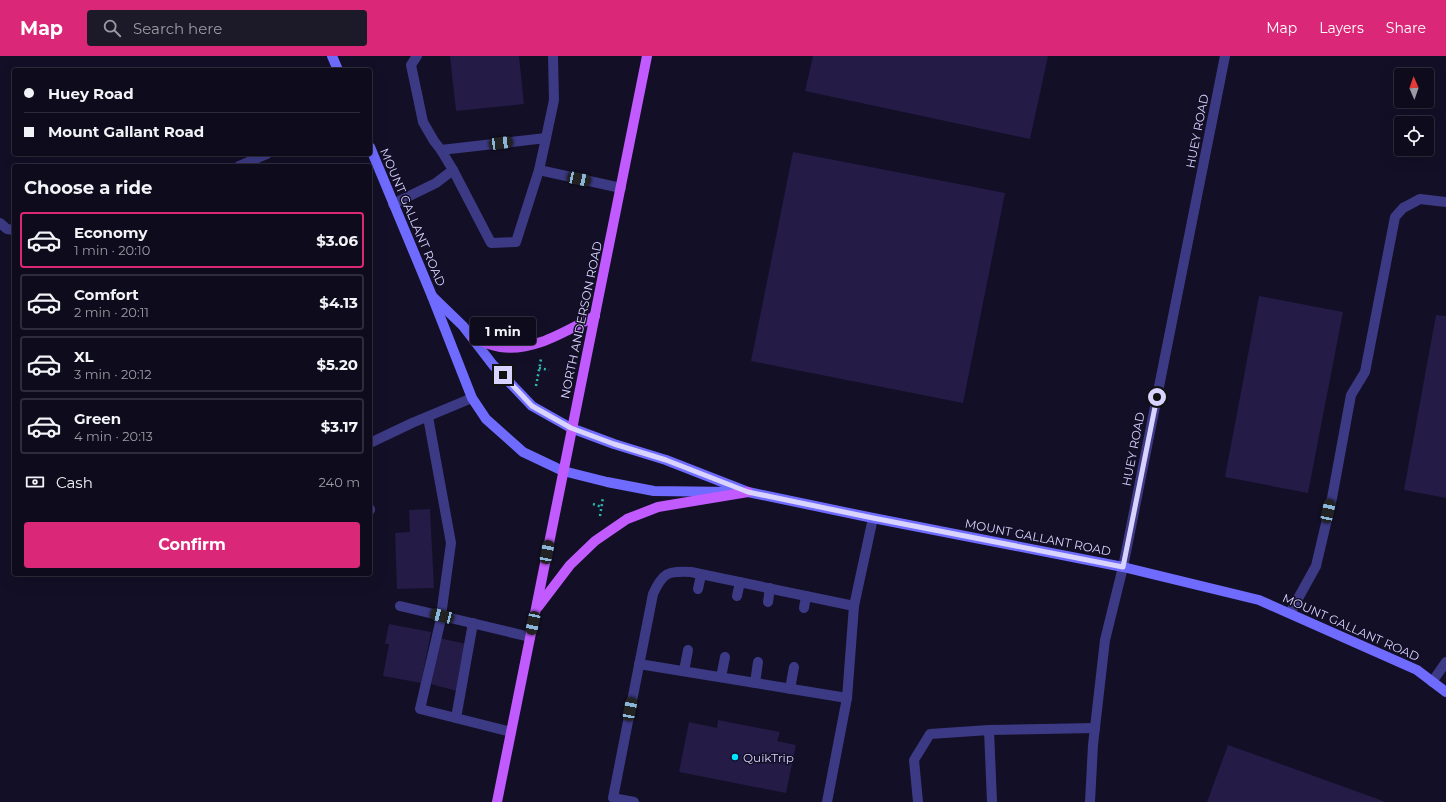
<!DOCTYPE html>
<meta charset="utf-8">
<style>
body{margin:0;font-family:Montserrat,sans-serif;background:#1c1929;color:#f1f3f6;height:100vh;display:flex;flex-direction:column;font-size:15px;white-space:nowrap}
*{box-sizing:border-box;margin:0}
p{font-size:13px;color:#9b9ba3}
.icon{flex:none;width:22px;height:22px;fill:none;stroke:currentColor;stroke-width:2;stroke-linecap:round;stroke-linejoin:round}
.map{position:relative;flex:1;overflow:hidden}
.drawer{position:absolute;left:12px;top:108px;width:360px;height:412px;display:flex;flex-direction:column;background:#0e0b1c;border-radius:4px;box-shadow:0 4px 16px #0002,0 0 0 1px #2e2b3b}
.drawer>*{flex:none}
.guide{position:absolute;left:12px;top:12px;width:360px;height:88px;border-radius:4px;box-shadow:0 4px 16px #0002,0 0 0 1px #2e2b3b;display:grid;align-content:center;height:88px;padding:0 12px;background:#0e0b1c}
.needle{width:26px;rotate:358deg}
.controls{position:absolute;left:1394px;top:12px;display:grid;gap:8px}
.controls a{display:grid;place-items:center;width:40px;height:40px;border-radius:4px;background:#0e0b1c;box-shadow:0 4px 16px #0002,0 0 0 1px #2e2b3b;font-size:20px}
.end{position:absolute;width:18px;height:18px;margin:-9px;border:5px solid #d9d4ff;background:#111;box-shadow:0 0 0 2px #111}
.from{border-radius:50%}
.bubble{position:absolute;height:28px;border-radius:4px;background:#0e0b1c;box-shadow:0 4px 16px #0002,0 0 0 1px #2e2b3b;font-size:13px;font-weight:700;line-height:28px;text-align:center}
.car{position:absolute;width:12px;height:24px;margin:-12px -6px;border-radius:5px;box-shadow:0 0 3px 1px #0007;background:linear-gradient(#222 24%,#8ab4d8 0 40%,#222 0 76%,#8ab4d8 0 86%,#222 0)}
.guide b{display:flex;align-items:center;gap:14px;height:38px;font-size:15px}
.guide b+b{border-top:1px solid #2e2b3b}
.guide i{width:10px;height:10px;background:#f1f3f6}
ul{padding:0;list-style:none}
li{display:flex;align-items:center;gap:12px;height:56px;margin:0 8px 6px;padding:0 4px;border:2px solid #2e2b3b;border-radius:4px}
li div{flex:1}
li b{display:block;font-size:15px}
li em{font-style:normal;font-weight:700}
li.active{border-color:#db2777}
li>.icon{width:36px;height:36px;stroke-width:1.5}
h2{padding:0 12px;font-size:18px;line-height:48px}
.pay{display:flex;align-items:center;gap:10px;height:44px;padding:0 12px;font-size:15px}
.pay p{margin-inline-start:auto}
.primary-button{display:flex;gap:8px;margin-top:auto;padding:8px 12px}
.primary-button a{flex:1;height:46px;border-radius:4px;background:#db2777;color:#fff;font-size:16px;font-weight:700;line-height:46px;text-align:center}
header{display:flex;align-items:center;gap:24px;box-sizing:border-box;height:56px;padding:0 20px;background:#db2777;color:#fff}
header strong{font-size:19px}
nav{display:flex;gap:22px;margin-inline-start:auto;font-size:14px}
.search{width:280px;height:36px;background:#1c1929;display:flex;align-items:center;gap:10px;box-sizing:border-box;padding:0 14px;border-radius:4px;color:#9b9ba3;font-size:15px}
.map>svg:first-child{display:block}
.building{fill:#241b47}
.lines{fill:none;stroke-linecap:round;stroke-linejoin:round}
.path{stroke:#2fb8b0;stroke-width:2.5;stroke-dasharray:2 3;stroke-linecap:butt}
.lane{stroke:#3d3a85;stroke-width:10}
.street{stroke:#3d3a85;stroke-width:10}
.secondary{stroke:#6f6bff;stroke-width:10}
.primary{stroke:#c25bff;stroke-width:10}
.route{stroke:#d9d4ff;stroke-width:5}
.poi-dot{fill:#00e5ff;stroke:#130f26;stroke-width:1.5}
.labels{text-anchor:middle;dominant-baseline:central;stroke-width:3;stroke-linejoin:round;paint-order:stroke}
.street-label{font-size:12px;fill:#d9d4ff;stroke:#130f26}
.poi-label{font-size:12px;fill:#d9d4ff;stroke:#130f26;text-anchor:start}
</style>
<header>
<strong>Map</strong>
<div class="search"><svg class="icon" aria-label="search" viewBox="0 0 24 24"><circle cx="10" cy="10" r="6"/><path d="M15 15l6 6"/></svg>Search here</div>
<nav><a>Map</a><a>Layers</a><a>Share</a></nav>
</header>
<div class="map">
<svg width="1446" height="746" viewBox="0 0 1446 746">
<rect width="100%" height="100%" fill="#130f26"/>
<g class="building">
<polygon points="450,0 519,0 524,48 456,55"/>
<polygon points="813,0 1048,0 1030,83 805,35"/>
<polygon points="793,96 1005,137 963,347 751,305"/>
<polygon points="1259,240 1343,256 1308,437 1225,421"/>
<polygon points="1436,259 1446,260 1446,442 1404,434"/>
<polygon points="430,453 434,532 397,533 395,477 410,476 409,454"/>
<polygon points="389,568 431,576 421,627 383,620 389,588 385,588"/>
<polygon points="439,582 466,588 457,635 431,628"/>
<polygon points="718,664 780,676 777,685 796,689 786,737 679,716 689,666 717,672"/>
<polygon points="1228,689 1386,746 1207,746"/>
</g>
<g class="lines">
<g class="path">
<polyline points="539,312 549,314"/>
<polyline points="536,330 541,303"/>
<polyline points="593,448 602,451"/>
<polyline points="600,460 603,441"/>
</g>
<g class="lane">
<polyline points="417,0 411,9 423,66 434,85 441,94"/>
<polyline points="546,82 554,44 553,0"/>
<polyline points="453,114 491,187 516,186 539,114"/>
<polyline points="393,148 436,127 453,114 441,94 546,82 539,114 621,132"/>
<polyline points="428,361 451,487 440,567 420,653 511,676"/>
<polyline points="370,387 412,367 472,342"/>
<polyline points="370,453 370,454"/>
<polyline points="698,533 701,519"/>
<polyline points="737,540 740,526"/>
<polyline points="768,546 770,532"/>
<polyline points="400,550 530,581"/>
<polyline points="804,552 806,540"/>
<polyline points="1290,557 1316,510 1332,442 1351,339 1365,316 1395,161 1403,152 1420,143 1446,146"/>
<polyline points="639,608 847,642"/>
<polyline points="684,615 688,594"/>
<polyline points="721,621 725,601"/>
<polyline points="1432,626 1446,606"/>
<polyline points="755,627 758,606"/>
<polyline points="790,633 794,611"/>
<polyline points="456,662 473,567"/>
<polyline points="989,674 992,746"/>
<path d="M 634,746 L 613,742 L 653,538 C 663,516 668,515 691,516 L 854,550"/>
<polyline points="827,746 847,642 854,550 873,462"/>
<polyline points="918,746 914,704 930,678 989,674 1095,672"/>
</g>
<g class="street">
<polyline points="239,110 267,98"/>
<polyline points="0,167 7,173 14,174"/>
<polyline points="1090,746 1093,689 1105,584 1123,511 1225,0"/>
</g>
<g class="secondary">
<polyline points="332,0 338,14"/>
<polyline points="370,91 432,240 472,342 486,363 523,396 563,415 607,426 654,435 733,436"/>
<polyline points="432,240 463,270 493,309 532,350 571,372 614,388 666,404 748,436 873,462 1123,511 1259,544 1417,614 1446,636"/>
</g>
<g class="primary">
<path d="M 473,282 C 481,285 491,290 500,291 C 534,296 565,275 595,260"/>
<polyline points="538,551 570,509 595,485 627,463 658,451 748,436"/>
<polyline points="497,746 647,0"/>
</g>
</g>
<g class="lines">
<polyline class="route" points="503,319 532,350 571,372 614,388 666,404 748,436 873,462 1123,511 1157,341"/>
</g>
<circle class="poi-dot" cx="735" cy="701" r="4"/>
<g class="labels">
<g class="street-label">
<text transform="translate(1197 75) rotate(-79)">HUEY ROAD</text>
<text transform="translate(413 161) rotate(67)">MOUNT GALLANT ROAD</text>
<text transform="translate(581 264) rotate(-78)">NORTH ANDERSON ROAD</text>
<text transform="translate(1133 393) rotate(-79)">HUEY ROAD</text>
<text transform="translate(1038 481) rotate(11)">MOUNT GALLANT ROAD</text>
<text transform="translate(1351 571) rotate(24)">MOUNT GALLANT ROAD</text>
</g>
<g class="poi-label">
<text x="743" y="701">QuikTrip</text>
</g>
</g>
</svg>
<div class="controls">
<a><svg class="needle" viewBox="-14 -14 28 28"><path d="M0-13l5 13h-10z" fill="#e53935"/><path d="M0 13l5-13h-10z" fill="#9b9ba3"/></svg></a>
<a><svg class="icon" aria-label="locate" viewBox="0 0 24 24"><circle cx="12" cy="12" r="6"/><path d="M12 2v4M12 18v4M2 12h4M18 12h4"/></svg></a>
</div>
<i class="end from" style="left:1157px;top:341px"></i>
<i class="end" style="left:503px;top:319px"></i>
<div class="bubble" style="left:470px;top:261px;width:66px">1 min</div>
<i class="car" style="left:501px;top:87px;rotate:83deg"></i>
<i class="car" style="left:579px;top:123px;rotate:102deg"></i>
<i class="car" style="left:1328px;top:455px;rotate:12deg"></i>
<i class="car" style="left:547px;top:496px;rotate:11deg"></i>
<i class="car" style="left:442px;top:560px;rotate:284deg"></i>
<i class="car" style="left:533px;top:567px;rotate:192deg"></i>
<i class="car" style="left:630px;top:653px;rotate:11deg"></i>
<div class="guide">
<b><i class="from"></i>Huey Road</b>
<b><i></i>Mount Gallant Road</b>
</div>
<section class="drawer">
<h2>Choose a ride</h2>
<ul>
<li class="active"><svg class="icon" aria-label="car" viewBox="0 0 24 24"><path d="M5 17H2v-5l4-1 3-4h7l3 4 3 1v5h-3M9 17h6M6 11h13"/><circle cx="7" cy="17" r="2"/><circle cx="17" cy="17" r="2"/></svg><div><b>Economy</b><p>1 min · 20:10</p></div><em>$3.06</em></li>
<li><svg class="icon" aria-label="car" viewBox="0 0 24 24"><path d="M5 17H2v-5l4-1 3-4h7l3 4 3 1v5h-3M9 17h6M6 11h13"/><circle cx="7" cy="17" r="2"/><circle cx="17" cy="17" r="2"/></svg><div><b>Comfort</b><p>2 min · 20:11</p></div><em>$4.13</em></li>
<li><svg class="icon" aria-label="car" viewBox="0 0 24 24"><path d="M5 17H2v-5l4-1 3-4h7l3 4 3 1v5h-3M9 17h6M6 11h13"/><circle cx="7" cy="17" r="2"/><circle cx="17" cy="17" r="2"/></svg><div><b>XL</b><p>3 min · 20:12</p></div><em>$5.20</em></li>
<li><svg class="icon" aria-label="car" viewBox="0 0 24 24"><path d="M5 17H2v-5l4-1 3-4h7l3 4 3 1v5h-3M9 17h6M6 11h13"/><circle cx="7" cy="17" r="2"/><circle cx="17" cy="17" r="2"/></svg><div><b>Green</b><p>4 min · 20:13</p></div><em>$3.17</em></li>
</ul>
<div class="pay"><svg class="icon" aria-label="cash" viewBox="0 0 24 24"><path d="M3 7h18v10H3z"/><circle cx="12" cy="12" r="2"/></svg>Cash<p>240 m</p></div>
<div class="primary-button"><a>Confirm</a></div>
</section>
</div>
